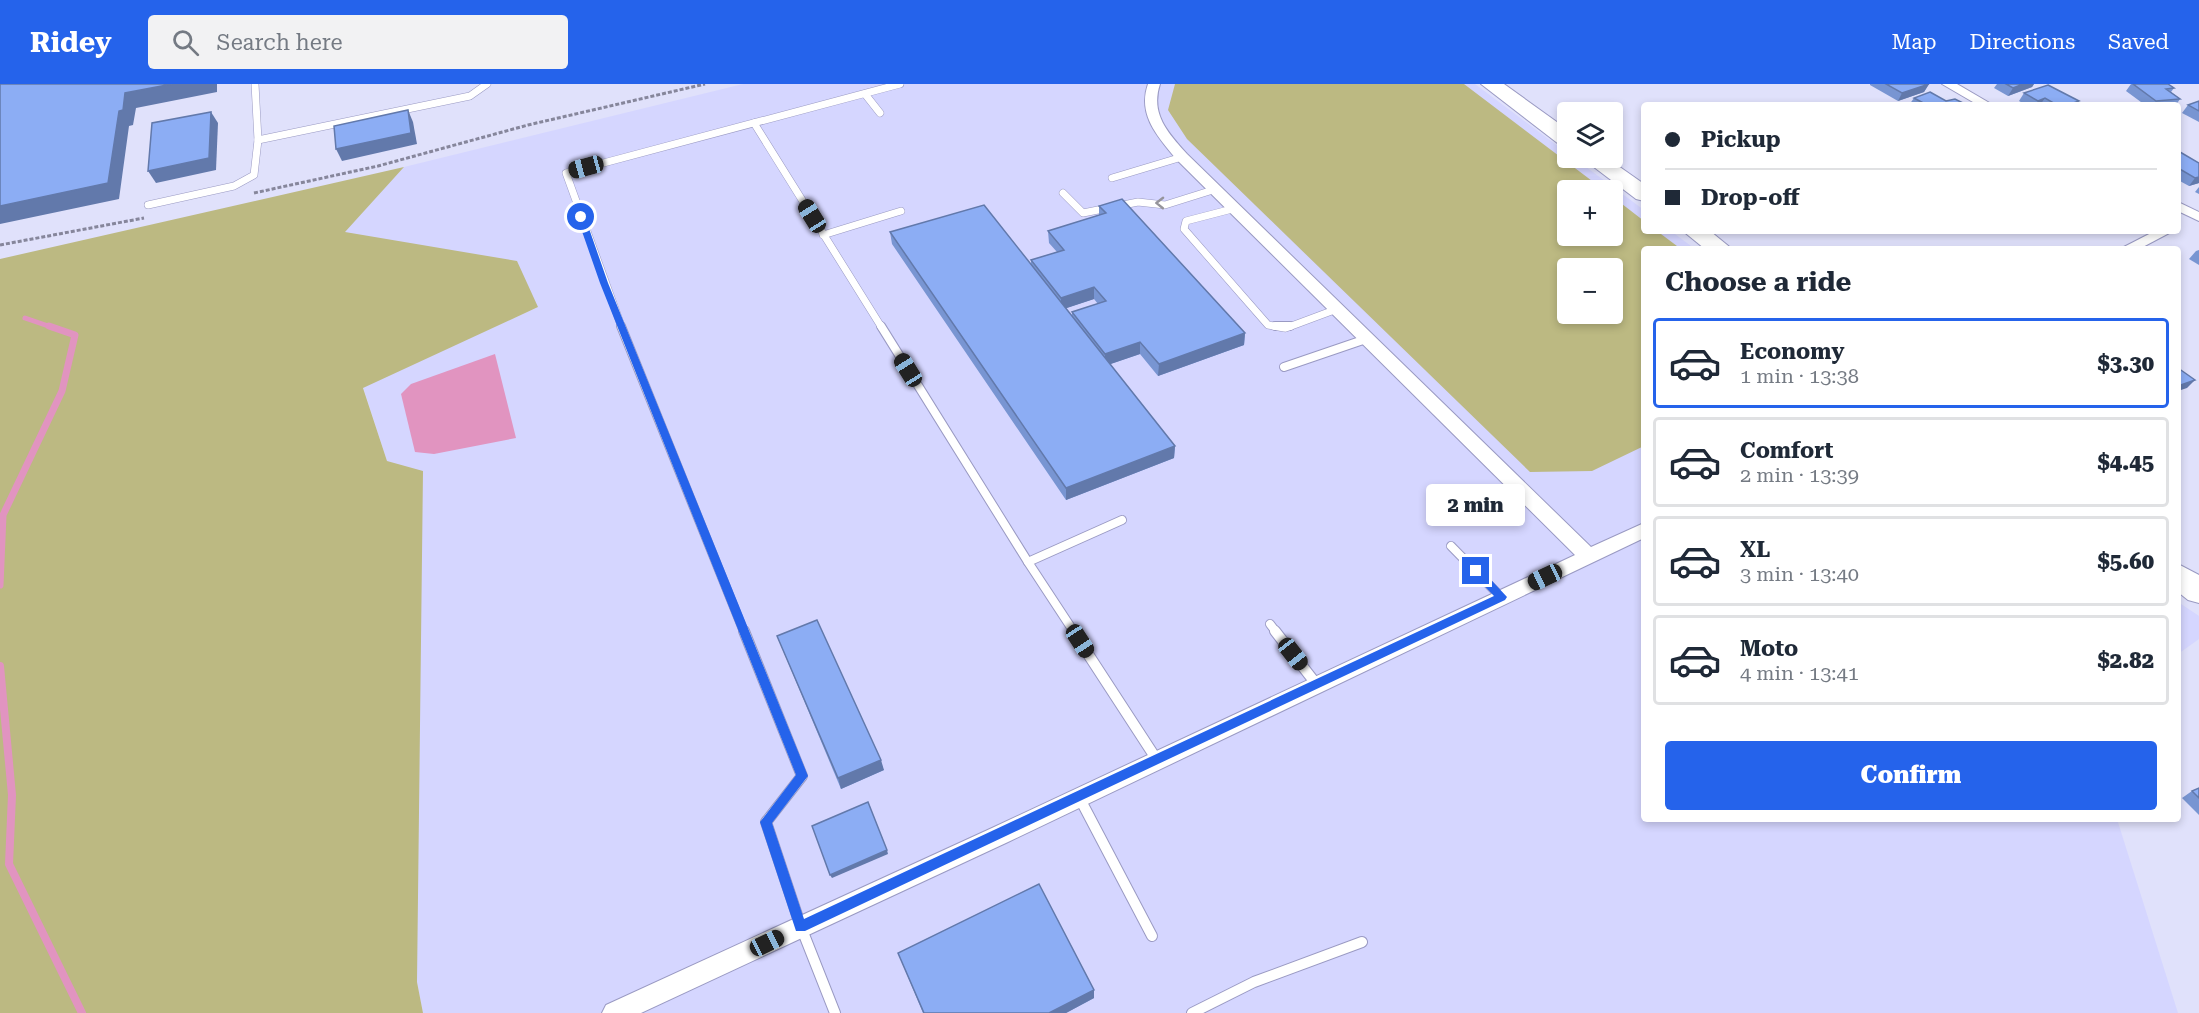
<!DOCTYPE html>
<meta charset="utf-8">
<style>
body{margin:0;font-family:"Roboto Serif",serif;background:#f2f2f3;color:#1f2937;height:100vh;display:flex;flex-direction:column;font-size:22px;white-space:nowrap}
*{box-sizing:border-box;margin:0}
p{font-size:20px;color:#747a83}
.icon{flex:none;width:33px;height:33px;fill:none;stroke:currentColor;stroke-width:2;stroke-linecap:round;stroke-linejoin:round}
.map{position:relative;flex:1;overflow:hidden}
.side{position:absolute;left:1641px;top:162px;width:540px;height:576px;display:flex;flex-direction:column;background:#fff;border-radius:6px;box-shadow:0 3px 9px #0003}
.side>*{flex:none}
.banner{position:absolute;left:1641px;top:18px;width:540px;height:132px;border-radius:6px;box-shadow:0 3px 9px #0003;display:grid;align-content:center;height:132px;padding:0 24px;background:#fff}
.tools{position:absolute;left:1557px;top:18px;display:grid;gap:12px}
.tools a{display:grid;place-items:center;width:66px;height:66px;border-radius:6px;background:#fff;box-shadow:0 3px 9px #0003;font-size:30px}
.end{position:absolute;width:27px;height:27px;margin:-14px;border:8px solid #2563eb;background:#fff;box-shadow:0 0 0 3px #fff}
.from{border-radius:50%}
.bubble{position:absolute;height:42px;border-radius:6px;background:#fff;box-shadow:0 3px 9px #0003;font-size:20px;font-weight:800;line-height:42px;text-align:center}
.car{position:absolute;width:18px;height:36px;margin:-18px -9px;border-radius:8px;box-shadow:0 0 4px 2px #0007;background:linear-gradient(#222 24%,#8ab4d8 0 40%,#222 0 76%,#8ab4d8 0 86%,#222 0)}
.banner b{display:flex;align-items:center;gap:21px;height:57px;font-size:22px}
.banner b+b{border-top:2px solid #e0e1e3}
.banner i{width:15px;height:15px;background:#1f2937}
ul{padding:0;list-style:none}
li{display:flex;align-items:center;gap:18px;height:90px;margin:0 12px 9px;padding:0 12px;border:3px solid #e0e1e3;border-radius:6px}
li div{flex:1}
li b{display:block;font-size:22px}
li em{font-style:normal;font-weight:800}
li.on{border-color:#2563eb}
li>.icon{width:54px;height:54px;stroke-width:1.5}
h2{padding:0 24px;font-size:27px;line-height:72px}
.cta{display:flex;gap:12px;margin-top:auto;padding:12px 24px}
.cta a{flex:1;height:69px;border-radius:6px;background:#2563eb;color:#fff;font-size:24px;font-weight:800;line-height:69px;text-align:center}
header{display:flex;align-items:center;gap:36px;box-sizing:border-box;height:84px;padding:0 30px;background:#2563eb;color:#fff}
header strong{font-size:28px}
nav{display:flex;gap:33px;margin-inline-start:auto;font-size:21px}
.search{width:420px;height:54px;background:#f2f2f3;display:flex;align-items:center;gap:15px;box-sizing:border-box;padding:0 21px;border-radius:6px;color:#747a83;font-size:22px}
.map>svg:first-child{display:block}
.built{fill:#d5d6ff;fill-rule:evenodd}
.green{fill:#bcb982;fill-rule:evenodd}
.water{fill:#e194c0}
.lines{fill:none;stroke-linecap:round;stroke-linejoin:round}
.stream-far2{stroke:#e194c0;stroke-width:5}
.stream-far1{stroke:#e194c0;stroke-width:7}
.stream{stroke:#e194c0;stroke-width:8}
.lane-far2-casing{stroke:#9a9ac3;stroke-width:8}
.lane-far1-casing{stroke:#9a9ac3;stroke-width:10}
.lane-casing{stroke:#9a9ac3;stroke-width:12}
.street-casing{stroke:#9a9ac3;stroke-width:2}
.primary-casing{stroke:#9a9ac3;stroke-width:2}
.path{stroke:#86869b;stroke-width:3;stroke-dasharray:4 2;stroke-linecap:butt}
.lane-far2{stroke:#fff;stroke-width:7}
.lane-far1{stroke:#fff;stroke-width:8}
.lane{stroke:#fff;stroke-width:10}
.street{fill:#fff;fill-rule:evenodd}
.primary{fill:#fff;fill-rule:evenodd}
.wall{fill:#7895d2;fill-rule:evenodd}
.shaded-wall{fill:#6279ab}
.building{fill:#8cadf4;stroke:#6279ab;stroke-width:1.5}
.oneway{stroke:#95949b}
.route{fill:#2563eb}
</style>
<header>
<strong>Ridey</strong>
<div class="search"><svg class="icon" aria-label="search" viewBox="0 0 24 24"><circle cx="10" cy="10" r="6"/><path d="M15 15l6 6"/></svg>Search here</div>
<nav><a>Map</a><a>Directions</a><a>Saved</a></nav>
</header>
<div class="map">
<svg width="2199" height="929" viewBox="0 0 2199 929">
<rect width="100%" height="100%" fill="#e0e1fb"/>
<g class="built">
<path d="M 743,0 L 1475,0 L 1567,69 L 1568,74 L 1574,74 L 1644,126 L 1644,147 L 1671,147 L 1695,165 L 1644,165 L 1644,735 L 2117,735 L 2178,929 L 423,929 L 417,898 L 387,377 L 363,303 L 538,223 L 344,148 L 404,83 ZM 1568,106 L 1612,106 L 1612,152 L 1568,152 ZM 1568,184 L 1612,184 L 1612,230 L 1568,230 Z"/>
<polygon points="2178,518 2199,532 2199,555 2178,570"/>
</g>
<g class="green">
<path d="M 1175,0 L 1464,0 L 1604,106 L 1568,106 L 1568,152 L 1612,152 L 1613,113 L 1644,137 L 1644,147 L 1657,147 L 1681,165 L 1644,165 L 1644,362 L 1592,387 L 1530,388 L 1187,55 L 1168,26 ZM 1568,184 L 1612,184 L 1612,230 L 1568,230 Z"/>
<polygon points="404,83 345,148 517,177 538,223 363,304 387,377 423,387 417,898 423,929 0,929 0,175"/>
</g>
<polygon class="water" points="495,270 516,354 434,370 415,368 401,310 411,300"/>
<g class="lines">
<polyline class="stream-far2" points="25,234 54,244"/>
<polyline class="stream-far1" points="0,501 3,431 62,307 75,251 49,242"/>
<polyline class="stream" points="0,582 12,711 9,780 82,929"/>
<defs>
<g id="lane-far2">
<polyline points="865,10 880,29"/>
<polyline points="754,39 882,244"/>
<polyline points="258,56 470,12 487,0"/>
<polyline points="1112,94 1182,73"/>
<polyline points="1063,109 1083,129 1138,118 1165,121 1216,105"/>
<polyline points="148,121 234,102 254,91 258,56 255,0"/>
<polyline points="1236,124 1186,137 1184,145 1268,241 1284,244"/>
<polyline points="823,151 901,127"/>
<polyline points="622,244 566,89 900,0"/>
<polyline points="1286,244 1337,225"/>
</g>
<g id="lane-far1">
<polyline points="621,242 744,548"/>
<polyline points="881,242 1028,478"/>
<polyline points="1275,242 1290,242"/>
<polyline points="1284,283 1366,255"/>
<polyline points="1451,462 1501,513"/>
<polyline points="1270,540 1276,548"/>
<polyline points="1074,548 1028,478 1122,436"/>
</g>
<g id="lane">
<polyline points="744,547 802,692 766,738 801,843 835,929"/>
<polyline points="1073,547 1157,676"/>
<polyline points="1275,547 1317,601"/>
<polyline points="1079,713 1152,852"/>
<polyline points="1192,929 1254,898 1362,858"/>
</g>
<g id="street">
<path d="M 1148,0 L 1160,0 C 1150,30 1168,49 1187,70 L 1591,463 L 1644,439 L 1644,454 L 1008,758 L 641,929 L 602,929 L 606,921 L 992,744 L 1575,471 L 1177,76 C 1158,53 1137,31 1148,0 Z"/>
<polygon points="1942,0 1957,0 1993,21 1978,21"/>
<polygon points="2178,118 2199,128 2199,137 2178,127"/>
<polygon points="2155,147 2173,147 2139,165 2120,165"/>
</g>
<g id="primary">
<polygon points="1481,0 1504,0 1568,46 1568,62 1560,61"/>
<polygon points="1582,74 1607,74 1644,100 1644,117 1636,115"/>
<polygon points="1683,147 1710,147 1732,165 1705,165"/>
<polygon points="2178,480 2199,491 2199,519 2188,516 2178,508"/>
</g>
</defs>
<use href="#lane-far2" class="lane-far2-casing"/>
<use href="#lane-far1" class="lane-far1-casing"/>
<use href="#lane" class="lane-casing"/>
<use href="#street" class="street-casing"/>
<use href="#primary" class="primary-casing"/>
<g class="path">
<polyline points="254,109 378,82 528,41 705,0"/>
<polyline points="0,161 144,134"/>
</g>
<use href="#lane-far2" class="lane-far2"/>
<use href="#lane-far1" class="lane-far1"/>
<use href="#lane" class="lane"/>
<use href="#street" class="street"/>
<use href="#primary" class="primary"/>
</g>
<g class="wall">
<polygon points="1870,0 1929,0 1924,8 1898,17 1870,1"/>
<polygon points="1997,0 2034,0 2032,3 2008,12 1994,4"/>
<polygon points="2131,0 2168,0 2174,4 2171,8 2180,15 2176,21 2145,21 2126,7"/>
<polygon points="2024,9 2076,21 2026,21 2019,17"/>
<polygon points="1914,14 1946,17 1967,21 1909,21"/>
<polygon points="2199,17 2199,38 2182,29 2188,21"/>
<polygon points="2178,69 2199,79 2199,99 2189,102 2178,96"/>
<polygon points="2199,103 2199,110 2195,108"/>
<path d="M 1099,122 L 1245,249 L 1244,261 L 1158,292 L 1140,270 L 1110,280 L 1175,362 L 1174,374 L 1066,416 L 892,160 L 890,148 L 1031,180 L 1031,176 L 1057,168 L 1049,159 L 1048,147 L 1099,131 ZM 1094,215 L 1098,220 L 1072,228 L 1072,232 L 1066,224 Z"/>
<polygon points="2199,166 2199,181 2189,175 2196,167"/>
<polygon points="777,552 884,686 841,705"/>
<polygon points="2199,704 2199,731 2182,714 2192,707"/>
<polygon points="898,869 1094,906 1094,914 1066,929 923,929"/>
</g>
<g class="shaded-wall">
<polygon points="172,0 217,0 217,8 136,24 133,41 129,42 119,115 0,140 0,122 119,27 125,9"/>
<polygon points="1929,0 1924,8 1898,17 1902,9"/>
<polygon points="2023,0 2034,0 2032,3 2008,12 2013,4"/>
<polygon points="2045,14 2040,21 2035,21 2038,17"/>
<polygon points="2079,17 2076,21 2068,21"/>
<polygon points="408,26 413,38 417,60 342,77 336,65"/>
<polygon points="211,28 218,39 216,86 156,99 148,87"/>
<polygon points="2199,93 2199,99 2189,102 2195,94"/>
<polygon points="1094,203 1094,215 1061,226 1061,214"/>
<polygon points="1245,249 1244,261 1158,292 1159,280"/>
<polygon points="1140,258 1140,270 1105,282 1105,270"/>
<polygon points="2195,296 2187,304 2178,307 2178,302"/>
<polygon points="1175,362 1174,374 1066,416 1066,404"/>
<polygon points="881,676 884,686 841,705 838,694"/>
<polygon points="887,766 888,770 832,794 830,791"/>
<polygon points="1094,906 1094,914 1066,929 1049,929"/>
</g>
<g class="building">
<polygon points="0,0 172,0 125,9 123,26 119,27 108,99 0,122"/>
<polygon points="1886,0 1929,0 1902,9"/>
<polygon points="2006,0 2023,0 2013,4"/>
<polygon points="2133,0 2168,0 2174,4 2166,5 2180,15 2156,17"/>
<polygon points="2048,1 2079,17 2068,21 2057,21 2045,14 2038,17 2024,9"/>
<polygon points="1930,8 1946,17 1955,15 1967,21 1927,21 1914,14"/>
<polygon points="2199,17 2199,27 2188,21"/>
<polygon points="408,26 411,49 336,65 334,42"/>
<polygon points="211,28 209,74 148,87 152,39"/>
<polygon points="2180,68 2199,79 2199,93 2195,94 2178,84 2178,69"/>
<polygon points="1122,115 1245,249 1159,280 1140,258 1105,270 1072,228 1106,217 1094,203 1061,214 1031,176 1064,166 1048,147 1106,129 1099,122"/>
<polygon points="984,121 1175,362 1066,404 890,148"/>
<polygon points="2178,284 2195,296 2178,302"/>
<polygon points="817,536 881,676 838,694 777,552"/>
<polygon points="2199,704 2199,714 2192,707"/>
<polygon points="868,718 887,766 830,791 812,742"/>
<polygon points="1039,800 1094,906 1049,929 924,929 898,869"/>
</g>
<defs><path id="oneway-chevron" d="M-2-3.5L2.5 0L-2 3.5" fill="none" stroke-width="1.6" stroke-linecap="round" stroke-linejoin="round" transform="scale(1.5)"/></defs>
<use class="oneway" href="#oneway-chevron" transform="translate(1160 119) rotate(-179)"/>
<polygon class="route" points="581,131 585,133 608,199 808,692 772,739 804,835 1494,512 1473,490 1473,484 1480,484 1507,513 1505,516 805,847 796,847 760,738 796,691 600,199 577,133"/>
</svg>
<div class="tools">
<a><svg class="icon" aria-label="layers" viewBox="0 0 24 24"><path d="M12 4l9 5-9 5-9-5zM3 14l9 5 9-5"/></svg></a>
<a>+</a>
<a>−</a>
</div>
<i class="end from" style="left:581px;top:133px"></i>
<i class="end" style="left:1476px;top:487px"></i>
<div class="bubble" style="left:1426px;top:400px;width:99px">2 min</div>
<i class="car" style="left:586px;top:83px;rotate:255deg"></i>
<i class="car" style="left:812px;top:132px;rotate:328deg"></i>
<i class="car" style="left:908px;top:286px;rotate:328deg"></i>
<i class="car" style="left:1545px;top:493px;rotate:245deg"></i>
<i class="car" style="left:1080px;top:557px;rotate:147deg"></i>
<i class="car" style="left:1293px;top:570px;rotate:142deg"></i>
<i class="car" style="left:767px;top:859px;rotate:64deg"></i>
<div class="banner">
<b><i class="from"></i>Pickup</b>
<b><i></i>Drop-off</b>
</div>
<section class="side">
<h2>Choose a ride</h2>
<ul>
<li class="on"><svg class="icon" aria-label="car" viewBox="0 0 24 24"><path d="M5 17H2v-5l4-1 3-4h7l3 4 3 1v5h-3M9 17h6M6 11h13"/><circle cx="7" cy="17" r="2"/><circle cx="17" cy="17" r="2"/></svg><div><b>Economy</b><p>1 min · 13:38</p></div><em>$3.30</em></li>
<li><svg class="icon" aria-label="car" viewBox="0 0 24 24"><path d="M5 17H2v-5l4-1 3-4h7l3 4 3 1v5h-3M9 17h6M6 11h13"/><circle cx="7" cy="17" r="2"/><circle cx="17" cy="17" r="2"/></svg><div><b>Comfort</b><p>2 min · 13:39</p></div><em>$4.45</em></li>
<li><svg class="icon" aria-label="car" viewBox="0 0 24 24"><path d="M5 17H2v-5l4-1 3-4h7l3 4 3 1v5h-3M9 17h6M6 11h13"/><circle cx="7" cy="17" r="2"/><circle cx="17" cy="17" r="2"/></svg><div><b>XL</b><p>3 min · 13:40</p></div><em>$5.60</em></li>
<li><svg class="icon" aria-label="car" viewBox="0 0 24 24"><path d="M5 17H2v-5l4-1 3-4h7l3 4 3 1v5h-3M9 17h6M6 11h13"/><circle cx="7" cy="17" r="2"/><circle cx="17" cy="17" r="2"/></svg><div><b>Moto</b><p>4 min · 13:41</p></div><em>$2.82</em></li>
</ul>
<div class="cta"><a>Confirm</a></div>
</section>
</div>
